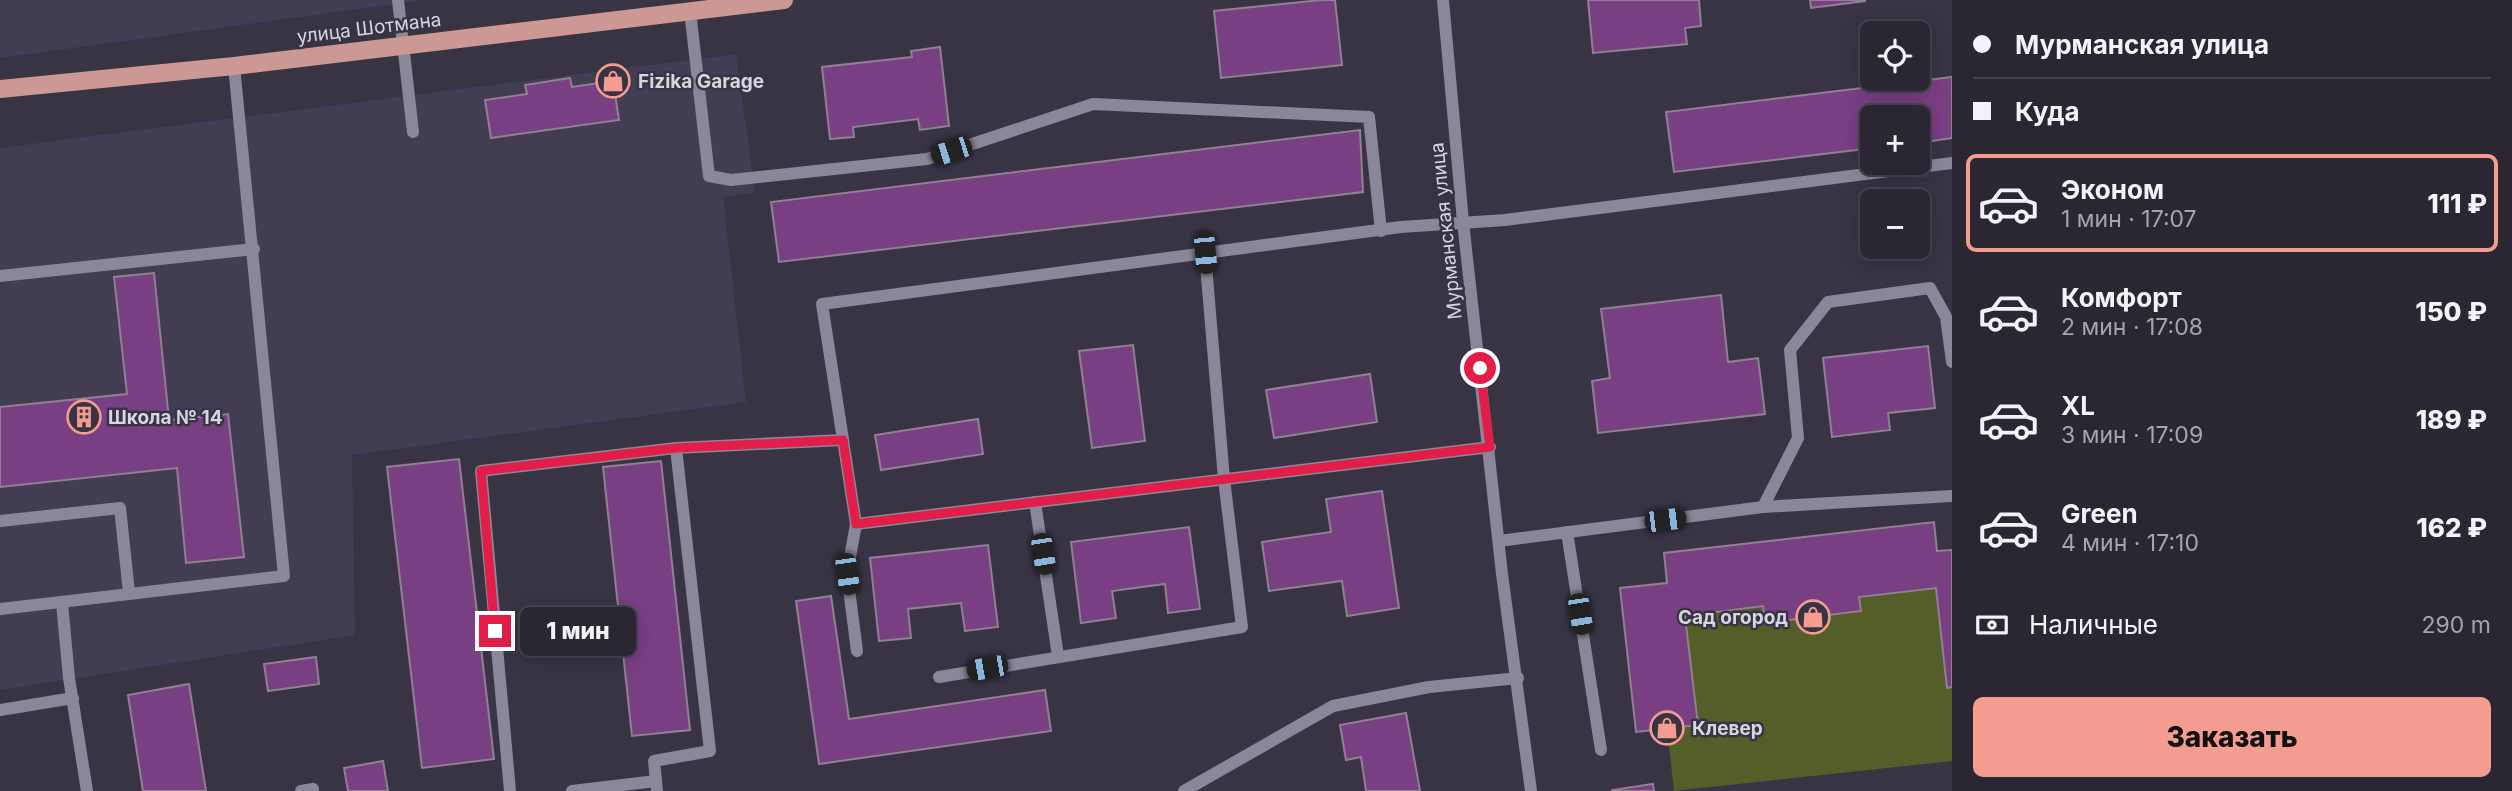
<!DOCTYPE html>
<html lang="ru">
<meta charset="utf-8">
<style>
body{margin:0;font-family:Inter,sans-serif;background:#322f3b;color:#f1f3f6;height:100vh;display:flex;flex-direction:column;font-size:26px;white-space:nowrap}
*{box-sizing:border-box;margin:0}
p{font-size:23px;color:#a5a5ac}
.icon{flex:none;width:38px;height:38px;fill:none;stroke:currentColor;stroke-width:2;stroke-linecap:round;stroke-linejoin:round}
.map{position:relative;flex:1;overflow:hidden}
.sheet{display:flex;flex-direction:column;background:#2a2733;width:560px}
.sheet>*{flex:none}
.guide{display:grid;align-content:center;height:154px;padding:0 21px;background:#2a2733}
.tools{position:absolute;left:1860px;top:21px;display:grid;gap:14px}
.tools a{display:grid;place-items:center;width:70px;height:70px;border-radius:10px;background:#2a2733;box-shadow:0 4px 18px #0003,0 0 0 2px #46444e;font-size:35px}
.end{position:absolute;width:32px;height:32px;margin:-16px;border:9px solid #e11d48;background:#fff;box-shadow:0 0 0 4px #fff}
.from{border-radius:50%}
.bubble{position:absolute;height:49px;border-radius:10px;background:#2a2733;box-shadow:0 4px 18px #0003,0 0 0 2px #46444e;font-size:23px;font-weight:800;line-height:49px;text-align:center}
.car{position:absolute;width:21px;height:42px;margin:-21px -10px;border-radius:9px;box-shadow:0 0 5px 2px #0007;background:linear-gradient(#222 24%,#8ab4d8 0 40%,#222 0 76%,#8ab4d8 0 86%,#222 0)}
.guide b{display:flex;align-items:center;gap:24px;height:66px;font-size:26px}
.guide b+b{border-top:2px solid #46444e}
.guide i{width:18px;height:18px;background:#f1f3f6}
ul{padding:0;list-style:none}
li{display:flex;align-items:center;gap:21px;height:98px;margin:0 14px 10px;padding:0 7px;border:4px solid transparent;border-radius:10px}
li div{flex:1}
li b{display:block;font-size:26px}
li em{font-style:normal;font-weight:800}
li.on{border-color:#f59c91}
li>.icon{width:63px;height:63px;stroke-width:1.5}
.pay{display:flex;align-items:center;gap:18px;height:77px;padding:0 21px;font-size:26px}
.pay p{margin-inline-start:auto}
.primary-button{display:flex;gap:14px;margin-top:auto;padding:14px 21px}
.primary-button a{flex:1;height:80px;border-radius:10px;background:#f59c91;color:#111;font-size:28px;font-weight:800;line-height:80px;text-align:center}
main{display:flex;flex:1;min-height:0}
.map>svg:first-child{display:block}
.built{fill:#423d53}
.green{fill:#555d28}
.building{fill:#783f83;stroke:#8f8191;stroke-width:2}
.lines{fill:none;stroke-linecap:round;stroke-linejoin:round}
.minor{stroke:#8b879a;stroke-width:12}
.major{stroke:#cb9894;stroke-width:18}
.route{stroke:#e11d48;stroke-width:9}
.labels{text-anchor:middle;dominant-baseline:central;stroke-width:5;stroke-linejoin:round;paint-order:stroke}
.street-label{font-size:19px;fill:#d7d5e0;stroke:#383444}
.poi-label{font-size:19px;font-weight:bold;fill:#d7d5e0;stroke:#383444;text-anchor:start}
</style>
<main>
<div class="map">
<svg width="1952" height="791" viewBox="0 0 1952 791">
<rect width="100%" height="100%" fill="#383444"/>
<g class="built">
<polygon points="0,0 424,0 0,58"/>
<polygon points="736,54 755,193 723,197 746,402 352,455 355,635 0,690 0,148"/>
</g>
<polygon class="green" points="1936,588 1947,687 1952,687 1952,761 1674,791 1667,728 1697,724 1685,616 1763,606 1766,622 1860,611 1859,597"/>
<g class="building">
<polygon points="1321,0 1335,0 1342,65 1221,78 1214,11"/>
<polygon points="1588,0 1699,0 1701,26 1685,28 1687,44 1593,53"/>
<polygon points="1810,0 1865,0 1865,1 1811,8"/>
<polygon points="940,47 949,126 920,130 918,119 853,127 854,137 830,139 822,67 912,57 911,51"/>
<polygon points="1952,77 1952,138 1918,143 1918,117 1872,117 1872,148 1674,172 1666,112"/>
<polygon points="570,78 572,87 613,81 619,120 491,138 485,100 527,94 525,85"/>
<polygon points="1360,130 1363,192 779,262 771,202"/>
<polygon points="154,273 169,420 228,414 244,557 186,563 177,468 0,487 0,407 127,394 114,277"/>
<polygon points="1721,295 1728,362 1758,358 1765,414 1598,433 1592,381 1610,378 1601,309"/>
<polygon points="1133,345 1145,441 1092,448 1079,351"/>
<polygon points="1928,346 1935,408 1888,413 1890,430 1832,437 1823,358"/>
<polygon points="1370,374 1377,422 1274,438 1266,390"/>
<polygon points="978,419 983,454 881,470 875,435"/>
<polygon points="459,459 494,759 422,768 387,467"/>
<polygon points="661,461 690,730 632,736 603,467"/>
<polygon points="1382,491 1399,608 1347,616 1342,581 1269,591 1262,542 1331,532 1326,499"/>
<polygon points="1934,522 1937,551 1952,550 1952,687 1947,688 1936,588 1859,597 1861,611 1765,623 1763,606 1685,616 1698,725 1636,732 1620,588 1667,583 1664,553"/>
<polygon points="1189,527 1200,609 1168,613 1165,584 1112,591 1116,618 1081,623 1071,542"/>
<polygon points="988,545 998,627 965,631 961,603 908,609 911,638 879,641 870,558"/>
<polygon points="831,596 849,719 1045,690 1051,731 819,764 796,601"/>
<polygon points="316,657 319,684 268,691 264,664"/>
<polygon points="189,684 206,791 143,791 128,695"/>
<polygon points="1406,713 1420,791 1366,791 1361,757 1346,760 1340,725"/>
<polygon points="383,761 388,791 348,791 344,768"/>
<polygon points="1653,784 1654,791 1612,791 1612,790"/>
</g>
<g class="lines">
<g class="minor">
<polyline points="398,0 413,132"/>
<polyline points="1443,0 1463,222 1502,574 1531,791"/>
<polyline points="690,11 709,176 731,180 927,159 1093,104 1369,117 1381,231"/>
<polyline points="0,276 254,249"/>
<polyline points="1035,502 1058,656"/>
<polyline points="1763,507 1798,438 1790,350 1828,302 1930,288 1946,317 1952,362"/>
<polyline points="0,521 120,508 129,592"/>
<polyline points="856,524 1490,447"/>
<polyline points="1567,532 1601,750"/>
<polyline points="1499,541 1763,507 1952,496"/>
<polyline points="62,603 69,678 87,791"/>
<polyline points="0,609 284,576 234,66"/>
<polyline points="857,651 847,574 856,524 822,304 1401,227 1505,220 1952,163"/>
<polyline points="939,677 1242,627 1224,479 1205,253"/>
<polyline points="0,710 73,698"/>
<polyline points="301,791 313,789"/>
<polyline points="510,791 481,471 676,448 843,440"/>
<polyline points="572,791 656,781"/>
<polyline points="657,791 654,761 710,751 676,448"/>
<polyline points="1184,791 1333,706 1429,687 1518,678"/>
</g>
<polyline class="major" points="0,89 234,66 784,0"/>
</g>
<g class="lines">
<polyline class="route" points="495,631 481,471 676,448 843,440 856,524 1490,447 1480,368"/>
</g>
<defs>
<symbol id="shop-ring" viewBox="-11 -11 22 22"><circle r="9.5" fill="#383444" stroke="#f59c91" stroke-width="1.5"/><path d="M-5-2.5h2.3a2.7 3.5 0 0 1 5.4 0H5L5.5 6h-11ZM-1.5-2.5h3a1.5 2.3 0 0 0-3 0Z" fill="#f59c91"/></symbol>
<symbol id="building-ring" viewBox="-11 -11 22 22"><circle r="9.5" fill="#383444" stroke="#f59c91" stroke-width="1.5"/><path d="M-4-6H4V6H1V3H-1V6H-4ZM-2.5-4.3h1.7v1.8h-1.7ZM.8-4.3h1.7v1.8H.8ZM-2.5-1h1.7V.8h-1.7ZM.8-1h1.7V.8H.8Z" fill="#f59c91"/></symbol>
</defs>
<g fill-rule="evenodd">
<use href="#shop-ring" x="594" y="62" width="38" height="38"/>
<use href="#building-ring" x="65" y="398" width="38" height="38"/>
<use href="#shop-ring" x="1794" y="598" width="38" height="38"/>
<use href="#shop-ring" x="1648" y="709" width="38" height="38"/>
</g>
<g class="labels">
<g class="street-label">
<text transform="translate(369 28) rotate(-7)">улица Шотмана</text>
<text transform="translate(1446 231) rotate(-96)">Мурманская улица</text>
</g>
<g class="poi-label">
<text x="638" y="81">Fizika Garage</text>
<text x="108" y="417">Школа № 14</text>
<text x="1788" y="617" text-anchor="end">Сад огород</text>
<text x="1692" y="728">Клевер</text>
</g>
</g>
</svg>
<div class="tools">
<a><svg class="icon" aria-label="locate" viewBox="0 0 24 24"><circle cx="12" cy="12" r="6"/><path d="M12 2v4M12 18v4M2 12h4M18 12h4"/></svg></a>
<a>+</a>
<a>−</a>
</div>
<i class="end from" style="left:1480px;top:368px"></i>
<i class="end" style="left:495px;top:631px"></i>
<div class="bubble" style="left:520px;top:607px;width:116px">1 мин</div>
<i class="car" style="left:951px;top:151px;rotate:252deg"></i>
<i class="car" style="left:1205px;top:253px;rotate:175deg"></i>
<i class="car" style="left:1665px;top:520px;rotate:83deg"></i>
<i class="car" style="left:1043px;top:554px;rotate:171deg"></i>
<i class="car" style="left:847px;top:574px;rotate:172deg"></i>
<i class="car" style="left:1580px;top:614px;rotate:171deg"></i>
<i class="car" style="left:987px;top:668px;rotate:260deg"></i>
</div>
<section class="sheet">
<div class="guide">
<b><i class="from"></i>Мурманская улица</b>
<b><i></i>Куда</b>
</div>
<ul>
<li class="on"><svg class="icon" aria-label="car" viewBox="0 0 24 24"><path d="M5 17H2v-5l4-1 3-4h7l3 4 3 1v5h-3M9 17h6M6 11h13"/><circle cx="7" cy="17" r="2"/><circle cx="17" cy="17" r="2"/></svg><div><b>Эконом</b><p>1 мин · 17:07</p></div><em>111 ₽</em></li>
<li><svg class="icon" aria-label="car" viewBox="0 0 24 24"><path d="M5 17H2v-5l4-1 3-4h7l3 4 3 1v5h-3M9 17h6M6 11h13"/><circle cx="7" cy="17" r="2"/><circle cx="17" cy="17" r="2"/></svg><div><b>Комфорт</b><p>2 мин · 17:08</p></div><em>150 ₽</em></li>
<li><svg class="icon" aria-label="car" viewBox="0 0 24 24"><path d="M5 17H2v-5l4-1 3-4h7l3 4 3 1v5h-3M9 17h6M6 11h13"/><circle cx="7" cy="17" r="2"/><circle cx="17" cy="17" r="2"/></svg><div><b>XL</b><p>3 мин · 17:09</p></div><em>189 ₽</em></li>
<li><svg class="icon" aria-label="car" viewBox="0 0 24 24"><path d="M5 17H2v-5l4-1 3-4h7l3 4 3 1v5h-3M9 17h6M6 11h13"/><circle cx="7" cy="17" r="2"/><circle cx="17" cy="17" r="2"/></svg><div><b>Green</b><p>4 мин · 17:10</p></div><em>162 ₽</em></li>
</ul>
<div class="pay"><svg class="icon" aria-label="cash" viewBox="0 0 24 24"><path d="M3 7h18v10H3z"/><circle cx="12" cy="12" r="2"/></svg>Наличные<p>290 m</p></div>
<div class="primary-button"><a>Заказать</a></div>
</section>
</main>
